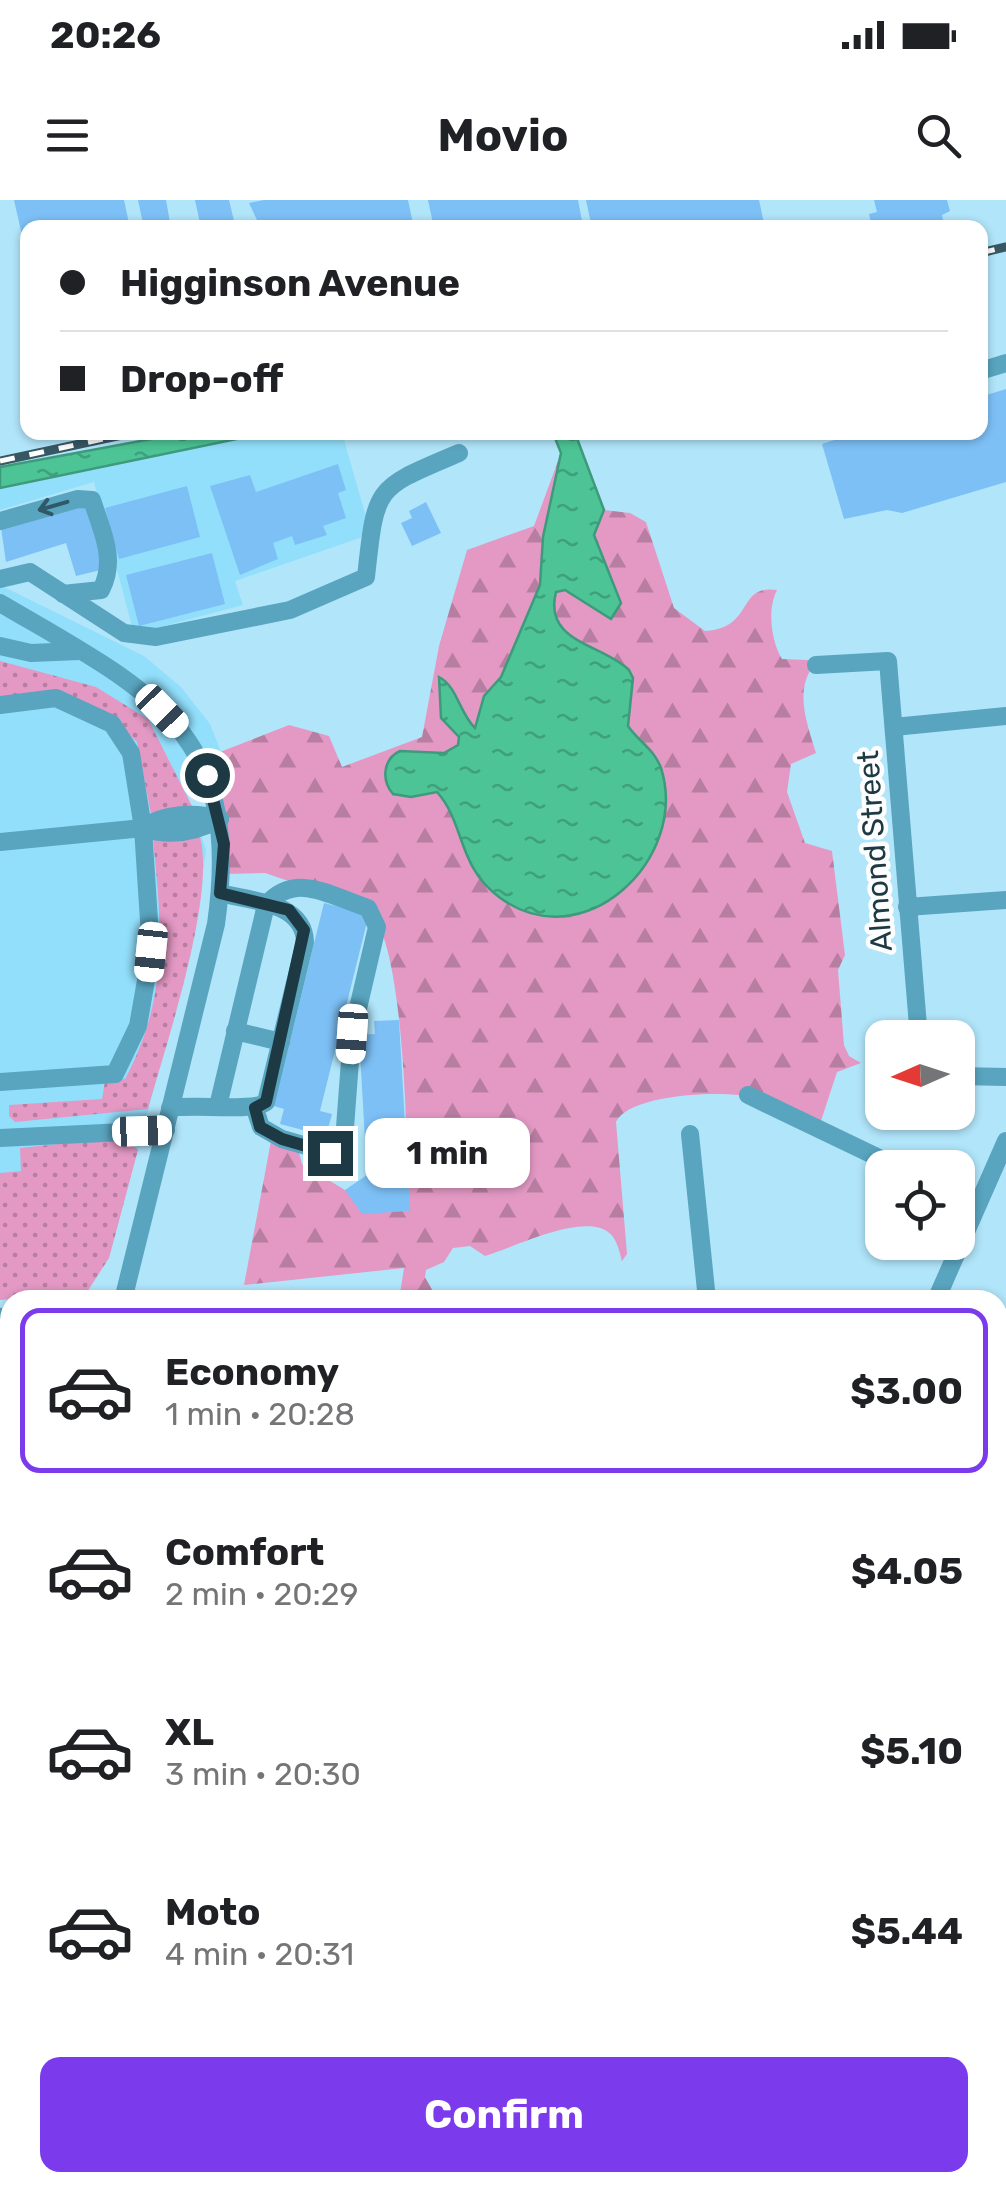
<!DOCTYPE html>
<meta charset="utf-8">
<style>
body{margin:0;font-family:Rubik,sans-serif;background:#f6f6f6;color:#202124;height:100vh;display:flex;flex-direction:column;font-size:38px;white-space:nowrap}
*{box-sizing:border-box;margin:0}
p{font-size:32px;color:#757577}
.icon{flex:none;width:55px;height:55px;fill:none;stroke:currentColor;stroke-width:2;stroke-linecap:round;stroke-linejoin:round}
.map{position:relative;flex:1;overflow:hidden}
.side{position:absolute;left:0px;top:1090px;width:1008px;height:902px;display:flex;flex-direction:column;background:#fff;border-radius:30px 30px 0 0;box-shadow:0 2px 8px #0004}
.side>*{flex:none}
.guide{position:absolute;left:20px;top:20px;width:968px;height:220px;border-radius:20px;box-shadow:0 2px 8px #0004;display:grid;align-content:center;height:220px;padding:0 40px;background:#fff}
.needle{width:65px;rotate:267deg}
.tools{position:absolute;left:865px;top:820px;display:grid;gap:20px}
.tools a{display:grid;place-items:center;width:110px;height:110px;border-radius:20px;background:#fff;box-shadow:0 2px 8px #0004;font-size:50px}
.end{position:absolute;width:45px;height:45px;margin:-22px;border:12px solid #1d3943;background:#fff;box-shadow:0 0 0 5px #fff}
.from{border-radius:50%}
.bubble{position:absolute;height:70px;border-radius:20px;background:#fff;box-shadow:0 2px 8px #0004;font-size:32px;font-weight:700;line-height:70px;text-align:center}
.car{position:absolute;width:30px;height:60px;margin:-30px -15px;border-radius:12px;box-shadow:0 0 8px 2px #0007;background:linear-gradient(#fff 24%,#345 0 40%,#fff 0 76%,#345 0 86%,#fff 0)}
.guide b{display:flex;align-items:center;gap:35px;height:95px;font-size:38px}
.guide b+b{border-top:2px solid #e0e0e0}
.guide i{width:25px;height:25px;background:#202124}
ul{padding:18px 0 0;list-style:none}
li{display:flex;align-items:center;gap:30px;height:165px;margin:0 20px 15px;padding:0 20px;border:5px solid transparent;border-radius:20px}
li div{flex:1}
li b{display:block;font-size:38px}
li em{font-style:normal;font-weight:700}
li.current{border-color:#7c3aed}
li>.icon{width:90px;height:90px;stroke-width:1.5}
.primary-button{display:flex;gap:20px;margin-top:auto;padding:20px 40px}
.primary-button a{flex:1;height:115px;border-radius:20px;background:#7c3aed;color:#fff;font-size:40px;font-weight:700;line-height:115px;text-align:center}
.status{display:flex;justify-content:space-between;align-items:center;height:70px;padding:0 50px;background:#fff;direction:ltr}
.status svg{height:28px;fill:currentColor}
header{display:flex;justify-content:space-between;align-items:center;height:130px;padding:0 40px;background:#fff;font-size:45px;font-weight:700}
.map>svg:first-child{display:block}
.built{fill:#92dffc}
.grass{fill:url(#grass-dots)}
.forest{fill:url(#forest-firs)}
.green{fill:#e399c4}
.water{fill:url(#water-ripples);stroke:#3e9a7c;stroke-width:2.5}
.building{fill:#7dc0f6}
.lines{fill:none;stroke-linecap:round;stroke-linejoin:round}
.minor{stroke:#59a4bf;stroke-width:18}
.major{stroke:#34697c;stroke-width:20}
.rail-casing{stroke:#375763;stroke-width:9}
.rail{stroke:#fdfdfd;stroke-width:5;stroke-dasharray:15;stroke-linecap:butt}
.oneway{stroke:#2f5968}
.route{stroke:#1d3943;stroke-width:12}
.labels{text-anchor:middle;dominant-baseline:central;stroke-width:9;stroke-linejoin:round;paint-order:stroke}
.street-label{font-size:30px;fill:#1d3943;stroke:#fdfdfd}
</style>
<div class="status"><b>20:26</b><svg viewBox="0 0 49 12"><path d="M0 12V9h3v3zM5 12V6h3v6zM10 12V3h3v9zM15 12V0h3v12zM26 1h20v11H26zM47 4h2v5h-2z"/></svg></div>
<header><svg class="icon" aria-label="menu" viewBox="0 0 24 24"><path d="M4 6h16M4 12h16M4 18h16"/></svg>Movio<svg class="icon" aria-label="search" viewBox="0 0 24 24"><circle cx="10" cy="10" r="6"/><path d="M15 15l6 6"/></svg></header>
<div class="map">
<svg width="1006" height="1992" viewBox="0 0 1006 1992">
<defs>
<pattern id="grass-dots" width="8" height="8" patternUnits="userSpaceOnUse" patternTransform="scale(2.5)"><rect width="8" height="8" fill="#e399c4"/><path d="M2 2h.1M6 6h.1" fill="none" stroke="#b77ea1" stroke-width="1.8" stroke-linecap="round"/></pattern>
<pattern id="forest-firs" width="22" height="20" patternUnits="userSpaceOnUse" patternTransform="scale(2.5)"><rect width="22" height="20" fill="#e399c4"/><path d="M5 1l3.5 6h-7zM16 11l3.5 6h-7z" fill="#b77ea1"/></pattern>
<pattern id="water-ripples" width="26" height="14" patternUnits="userSpaceOnUse" patternTransform="scale(2.5)"><rect width="26" height="14" fill="#4cc495"/><path d="M2 4q2-2 4 0t4 0M15 11q2-2 4 0t4 0" fill="none" stroke="#3fa07b"/></pattern>
</defs>
<rect width="100%" height="100%" fill="#b1e5fa"/>
<g class="built">
<polygon points="266,233 342,233 371,334 235,381 243,405 134,434 94,282 0,310 0,288"/>
<polygon points="0,385 144,456 181,487 210,524 221,552 202,559 181,577 206,650 191,749 109,1058 0,1100"/>
</g>
<g class="grass">
<polygon points="0,461 96,487 148,519 194,610 151,614 137,542 106,515 0,497"/>
<path d="M 198,631 C 220,686 165,847 148,909 L 15,922 L 9,916 L 9,905 L 102,899 L 105,881 L 125,879 C 169,797 162,727 153,639 Z"/>
<polygon points="124,937 138,950 109,1058 87,1092 0,1100 0,973 21,971 20,948"/>
<polygon points="10,1170 10,1481 0,1482 0,1171"/>
</g>
<g class="forest">
<path d="M 553,233 L 575,233 L 604,310 L 630,313 L 646,322 L 674,408 L 705,431 C 755,428 736,384 777,390 C 767,409 771,441 782,459 L 808,460 L 814,465 C 794,490 807,524 816,553 L 791,564 L 787,592 L 805,643 L 832,651 L 845,755 L 838,770 L 844,845 L 849,856 L 861,863 L 837,872 L 819,927 C 798,918 776,905 754,898 C 726,889 628,894 616,922 L 627,1054 L 622,1061 C 619,1051 617,1038 608,1032 C 582,1013 515,1047 485,1056 L 470,1046 L 453,1048 L 444,1062 L 426,1070 L 425,1077 L 438,1100 L 399,1100 L 404,1068 L 244,1085 L 271,941 L 298,949 L 302,964 L 345,990 L 409,1011 C 406,950 407,746 368,708 L 265,673 L 226,674 L 202,559 L 289,525 L 329,536 L 342,567 L 422,537 L 439,446 L 467,350 L 534,326 L 561,253 Z"/>
<polygon points="10,1624 10,1876 0,1881 0,1635"/>
<polygon points="12,1983 135,1983 136,1990 12,1992"/>
</g>
<polygon class="green" points="1006,1425 1006,1647 998,1646 998,1445"/>
<g class="water">
<polygon points="189,232 266,233 0,288 0,267"/>
<path d="M 553,233 L 575,233 L 604,310 L 594,335 L 621,403 L 611,419 L 565,390 L 556,392 C 543,443 603,444 629,470 L 633,478 L 628,526 C 639,542 654,549 661,568 C 690,659 583,760 499,697 C 457,666 465,623 437,592 L 411,597 L 393,594 C 381,580 383,559 400,551 L 444,553 L 458,545 L 459,537 L 441,518 L 439,477 C 457,486 460,514 475,528 L 484,496 L 501,477 L 540,385 L 543,337 L 561,253 Z"/>
</g>
<g class="building">
<polygon points="14,0 124,0 130,28 28,28 26,53"/>
<polygon points="138,0 166,0 171,28 144,28"/>
<polygon points="195,0 229,0 235,25 257,20 249,3 264,0 408,0 414,28 201,28"/>
<polygon points="428,0 578,0 582,21 552,28 434,28"/>
<polygon points="586,0 759,0 765,28 592,28"/>
<polygon points="874,0 947,0 950,11 942,15 945,28 872,28 869,14 877,12"/>
<polygon points="1006,189 1006,282 902,313 887,310 844,319 822,244 859,232 980,232 980,197"/>
<polygon points="338,264 346,290 338,293 346,318 323,326 327,335 295,345 292,336 273,343 278,359 240,375 210,286 250,275 256,292"/>
<polygon points="187,286 200,337 119,359 105,308"/>
<polygon points="86,300 109,368 76,376 66,343 6,362 0,321"/>
<polygon points="426,302 441,333 412,346 401,323 412,318 409,311"/>
<polygon points="212,353 225,404 139,426 126,375"/>
<polygon points="324,703 369,714 320,911 332,914 326,936 280,924 284,909 274,906"/>
<polygon points="399,820 410,1011 362,1014 345,990 367,975 359,835 375,834 374,821"/>
<polygon points="10,1412 10,1447 0,1448 0,1413"/>
<polygon points="10,1890 10,1921 0,1927 0,1896"/>
</g>
<g class="lines">
<g class="minor">
<polyline points="980,171 1006,163"/>
<path d="M 0,321 L 78,299 L 92,300 C 102,331 117,360 101,390 L 63,394"/>
<path d="M 0,379 L 30,372 L 124,433 L 156,437 L 290,410 L 366,377 C 376,285 374,289 459,253"/>
<path d="M 0,403 C 148,490 244,529 216,724 L 123,1100"/>
<polyline points="0,446 31,453 79,451"/>
<polyline points="816,465 888,461 919,838"/>
<polyline points="0,505 56,498 112,524 131,553 143,628 151,752 138,826 115,874 0,882"/>
<polyline points="894,527 1006,516"/>
<path d="M 143,628 C 164,613 196,612 220,619"/>
<path d="M 0,642 L 143,628 C 169,637 196,632 220,619"/>
<polyline points="907,707 1006,700"/>
<polyline points="235,831 281,842"/>
<polyline points="958,876 1006,877"/>
<polyline points="748,895 900,968"/>
<path d="M 218,906 L 266,705 C 296,671 330,696 368,708 L 377,727 L 352,834 L 344,941 L 331,953 L 282,939 L 261,927 L 255,909"/>
<path d="M 170,908 C 194,904 255,912 266,902 L 305,742 C 304,702 251,701 220,693"/>
<polyline points="690,934 707,1100"/>
<polyline points="0,938 166,930"/>
<polyline points="958,992 979,1001"/>
<polyline points="936,1100 1006,941"/>
<polyline points="0,1117 10,1116"/>
<polyline points="998,1182 1006,1186"/>
<polyline points="998,1361 1006,1341"/>
<polyline points="553,1982 574,1992"/>
<polyline points="201,1992 205,1982"/>
<polyline points="400,1992 404,1982"/>
<polyline points="778,1992 783,1982"/>
</g>
<g class="major">
<polyline points="0,1540 10,1543"/>
<polyline points="998,1785 1006,1787"/>
</g>
<defs>
<g id="rail">
<polyline points="980,53 1006,47"/>
<polyline points="0,261 136,232"/>
</g>
</defs>
<use href="#rail" class="rail-casing"/>
<use href="#rail" class="rail"/>
</g>
<defs><path id="oneway-shaft" d="M-6 0H5M1.5-3L5.5 0L1.5 3" fill="none" stroke-width="1.6" stroke-linecap="round" stroke-linejoin="round" transform="scale(2.5)"/></defs>
<use class="oneway" href="#oneway-shaft" transform="translate(53 306) rotate(164)"/>
<g class="lines">
<polyline class="route" points="207,575 224,644 220,693 289,710 304,730 266,902 255,908 260,927 282,939 330,953"/>
</g>
<g class="labels">
<g class="street-label">
<text transform="translate(875 651) rotate(-94)">Almond Street</text>
</g>
</g>
</svg>
<div class="tools">
<a><svg class="needle" viewBox="-14 -14 28 28"><path d="M0-13l5 13h-10z" fill="#e53935"/><path d="M0 13l5-13h-10z" fill="#757577"/></svg></a>
<a><svg class="icon" aria-label="locate" viewBox="0 0 24 24"><circle cx="12" cy="12" r="6"/><path d="M12 2v4M12 18v4M2 12h4M18 12h4"/></svg></a>
</div>
<i class="end from" style="left:207px;top:575px"></i>
<i class="end" style="left:330px;top:953px"></i>
<div class="bubble" style="left:365px;top:918px;width:165px">1 min</div>
<i class="car" style="left:162px;top:511px;rotate:136deg"></i>
<i class="car" style="left:151px;top:752px;rotate:186deg"></i>
<i class="car" style="left:352px;top:834px;rotate:184deg"></i>
<i class="car" style="left:142px;top:931px;rotate:88deg"></i>
<div class="guide">
<b><i class="from"></i>Higginson Avenue</b>
<b><i></i>Drop-off</b>
</div>
<section class="side">
<ul>
<li class="current"><svg class="icon" aria-label="car" viewBox="0 0 24 24"><path d="M5 17H2v-5l4-1 3-4h7l3 4 3 1v5h-3M9 17h6M6 11h13"/><circle cx="7" cy="17" r="2"/><circle cx="17" cy="17" r="2"/></svg><div><b>Economy</b><p>1 min · 20:28</p></div><em>$3.00</em></li>
<li><svg class="icon" aria-label="car" viewBox="0 0 24 24"><path d="M5 17H2v-5l4-1 3-4h7l3 4 3 1v5h-3M9 17h6M6 11h13"/><circle cx="7" cy="17" r="2"/><circle cx="17" cy="17" r="2"/></svg><div><b>Comfort</b><p>2 min · 20:29</p></div><em>$4.05</em></li>
<li><svg class="icon" aria-label="car" viewBox="0 0 24 24"><path d="M5 17H2v-5l4-1 3-4h7l3 4 3 1v5h-3M9 17h6M6 11h13"/><circle cx="7" cy="17" r="2"/><circle cx="17" cy="17" r="2"/></svg><div><b>XL</b><p>3 min · 20:30</p></div><em>$5.10</em></li>
<li><svg class="icon" aria-label="car" viewBox="0 0 24 24"><path d="M5 17H2v-5l4-1 3-4h7l3 4 3 1v5h-3M9 17h6M6 11h13"/><circle cx="7" cy="17" r="2"/><circle cx="17" cy="17" r="2"/></svg><div><b>Moto</b><p>4 min · 20:31</p></div><em>$5.44</em></li>
</ul>
<div class="primary-button"><a>Confirm</a></div>
</section>
</div>
